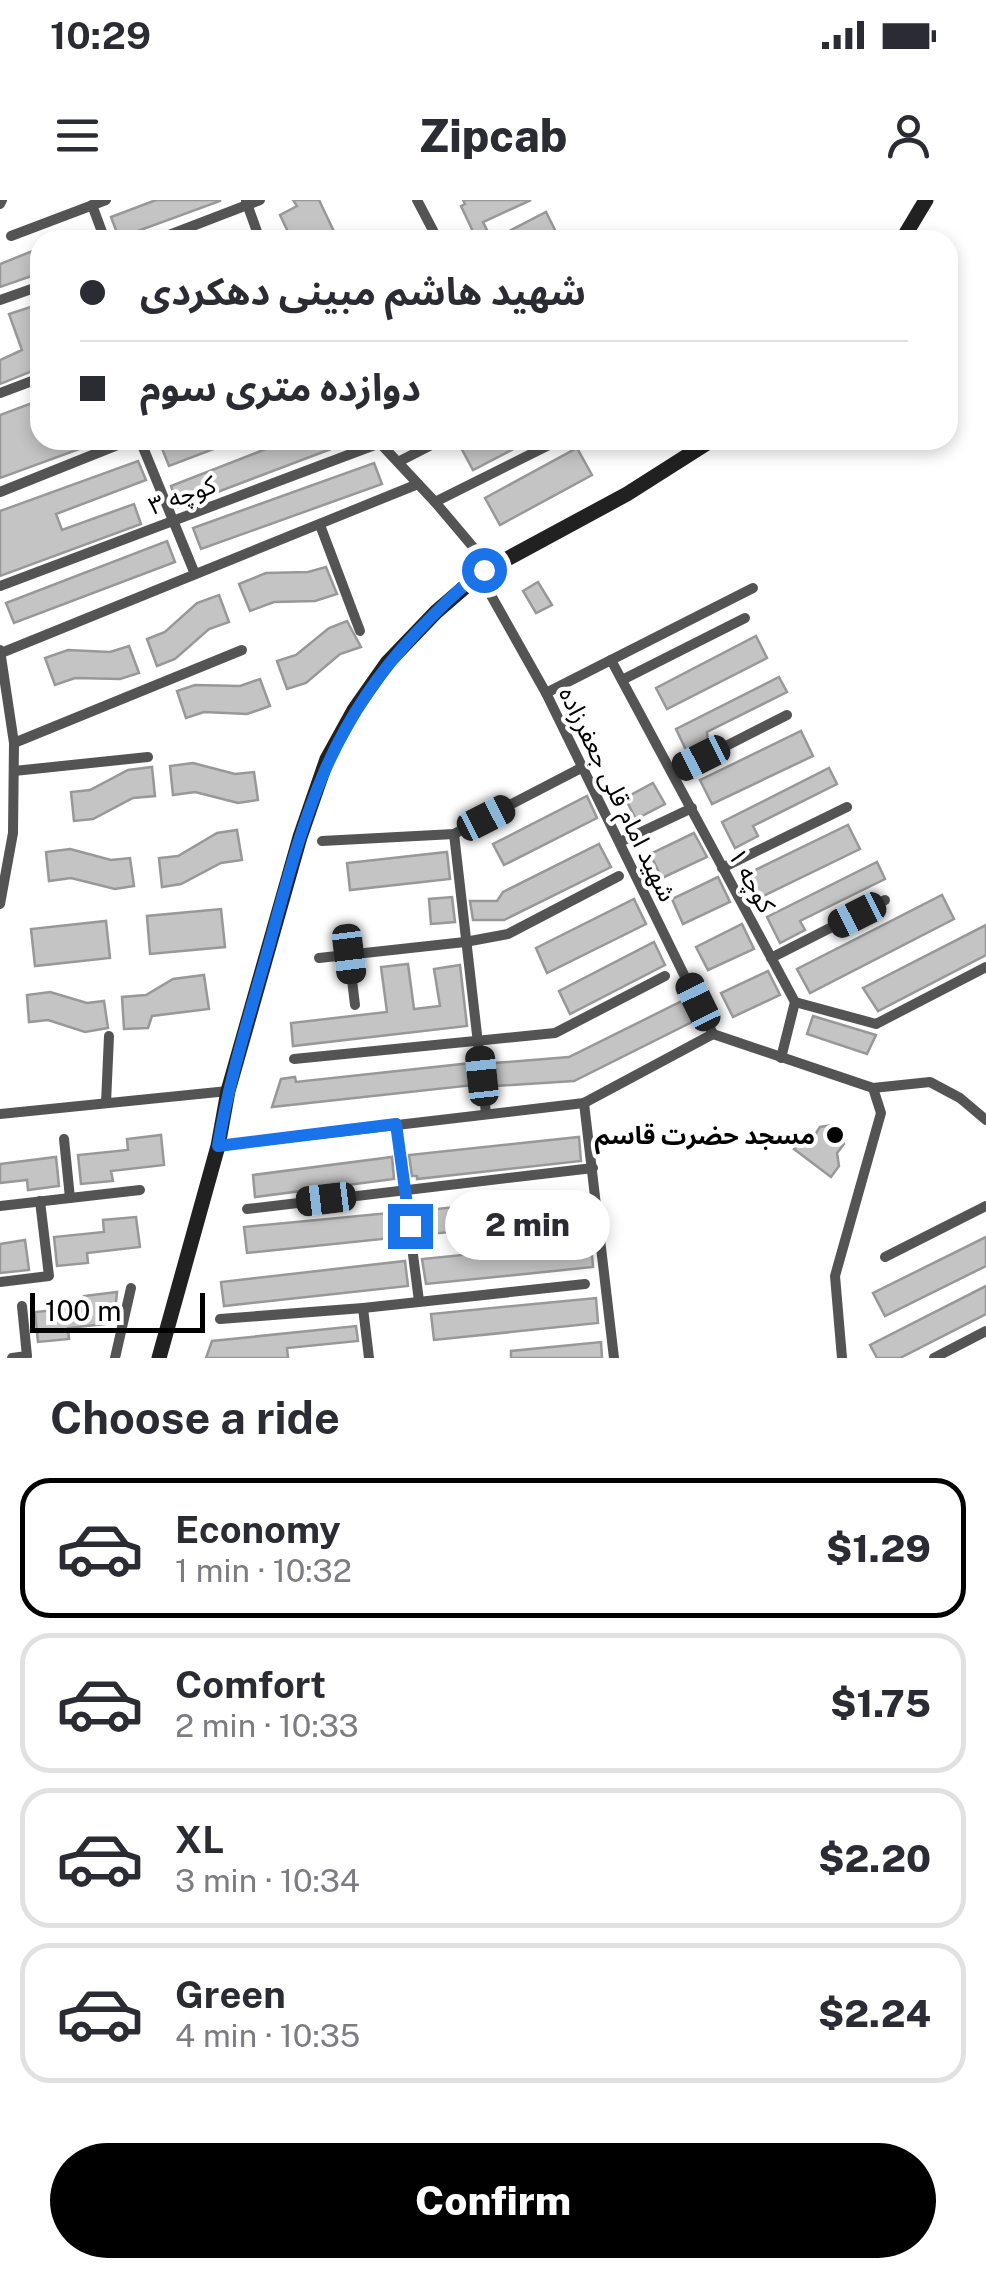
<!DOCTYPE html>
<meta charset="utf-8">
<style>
body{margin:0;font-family:"Public Sans","Noto Sans Arabic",sans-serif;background:#f7f7f7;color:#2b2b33;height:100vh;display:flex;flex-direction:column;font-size:38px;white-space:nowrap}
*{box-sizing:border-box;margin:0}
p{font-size:32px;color:#7c7c81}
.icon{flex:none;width:55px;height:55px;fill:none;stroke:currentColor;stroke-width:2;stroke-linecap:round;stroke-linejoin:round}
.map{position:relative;height:1158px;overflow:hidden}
.drawer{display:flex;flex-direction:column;background:#fff;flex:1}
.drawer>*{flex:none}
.top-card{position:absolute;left:30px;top:30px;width:928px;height:220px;border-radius:30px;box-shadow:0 5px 15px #0003;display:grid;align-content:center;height:220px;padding:0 50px;background:#fff}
.scale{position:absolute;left:30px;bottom:25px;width:175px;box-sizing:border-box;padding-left:10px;border:5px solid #000;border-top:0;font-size:28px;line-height:35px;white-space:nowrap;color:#000;-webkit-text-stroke:8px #fff;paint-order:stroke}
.end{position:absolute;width:45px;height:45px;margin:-22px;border:12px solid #1a73e8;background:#fff;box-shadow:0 0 0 5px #fff}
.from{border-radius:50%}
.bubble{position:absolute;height:70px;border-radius:35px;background:#fff;box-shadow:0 5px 15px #0003;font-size:32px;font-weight:800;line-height:70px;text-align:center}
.car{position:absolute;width:30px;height:60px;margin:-30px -15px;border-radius:12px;box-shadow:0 0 8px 2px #0007;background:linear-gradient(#222 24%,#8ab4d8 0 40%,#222 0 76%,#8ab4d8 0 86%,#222 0)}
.top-card b{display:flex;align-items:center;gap:35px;height:95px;font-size:38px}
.top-card b+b{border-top:2px solid #e1e1e2}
.top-card i{width:25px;height:25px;background:#2b2b33}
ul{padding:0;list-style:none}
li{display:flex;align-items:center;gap:30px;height:140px;margin:0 20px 15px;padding:0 30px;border:5px solid #e1e1e2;border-radius:30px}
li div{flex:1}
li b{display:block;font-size:38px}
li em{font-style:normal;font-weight:800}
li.selected{border-color:#000}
li>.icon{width:90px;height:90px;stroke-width:1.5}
h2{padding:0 50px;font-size:45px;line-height:120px}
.button{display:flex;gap:20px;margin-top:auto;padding:20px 50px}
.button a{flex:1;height:115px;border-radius:60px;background:#000;color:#fff;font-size:40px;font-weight:800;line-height:115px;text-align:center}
.status{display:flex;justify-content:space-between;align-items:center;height:70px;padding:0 50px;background:#fff;direction:ltr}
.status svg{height:28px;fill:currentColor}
header{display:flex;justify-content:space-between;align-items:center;height:130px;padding:0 50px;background:#fff;font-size:45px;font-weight:800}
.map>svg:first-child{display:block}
.building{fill:#c4c4c4;stroke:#989898;stroke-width:2.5}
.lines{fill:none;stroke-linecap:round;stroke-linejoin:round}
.minor{stroke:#545454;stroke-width:10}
.secondary{stroke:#212121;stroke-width:15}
.route{stroke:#1a73e8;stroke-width:12}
.poi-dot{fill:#000;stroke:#fff;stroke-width:4}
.labels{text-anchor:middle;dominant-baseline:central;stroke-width:8;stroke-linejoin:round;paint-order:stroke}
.street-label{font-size:25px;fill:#000;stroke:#fff}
.poi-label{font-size:25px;font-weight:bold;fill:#000;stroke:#fff;text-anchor:end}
</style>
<div class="status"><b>10:29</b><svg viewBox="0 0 49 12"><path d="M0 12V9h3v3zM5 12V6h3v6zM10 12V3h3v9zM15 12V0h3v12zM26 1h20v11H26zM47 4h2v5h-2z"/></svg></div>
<header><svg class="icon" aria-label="menu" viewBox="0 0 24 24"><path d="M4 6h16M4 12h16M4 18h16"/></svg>Zipcab<svg class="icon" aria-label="person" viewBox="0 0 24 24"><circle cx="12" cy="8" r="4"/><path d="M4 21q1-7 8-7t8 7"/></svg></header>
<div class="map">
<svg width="986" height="1158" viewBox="0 0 986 1158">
<rect width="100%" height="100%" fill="#fff"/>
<g class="building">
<polygon points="156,0 220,0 220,1 119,38 111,17"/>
<polygon points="293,0 319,0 338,40 305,40 302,33 291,38 280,15 297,6"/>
<polygon points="463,0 531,0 483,22 492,40 546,12 560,40 477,40 461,6 465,4"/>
<polygon points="40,48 40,73 0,87 0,64"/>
<polygon points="40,104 40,168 0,184 0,160 22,150 9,114"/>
<polygon points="40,200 40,240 101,241 0,278 0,215"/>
<polygon points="176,240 235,240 235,241 169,266 161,246"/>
<polygon points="289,240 352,241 178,307 171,286"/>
<polygon points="467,240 531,240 473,270 459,244"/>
<polygon points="577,248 592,275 500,325 485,298"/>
<polygon points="138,261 146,280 56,314 62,330 134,304 141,324 0,376 0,311"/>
<polygon points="374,263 382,284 201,349 193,328"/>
<polygon points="167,341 175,362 14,423 6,403"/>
<polygon points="326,367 337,394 315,401 274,402 250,411 239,384 266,373 308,372"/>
<polygon points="538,382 552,405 536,413 523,391"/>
<polygon points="219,395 229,422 209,429 175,459 157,466 147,439 165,432 197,403"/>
<polygon points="347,421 361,447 340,454 306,483 287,489 277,461 296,455 329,428"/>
<polygon points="756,436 767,458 667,509 656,488"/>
<polygon points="129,446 139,473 120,479 75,478 55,485 45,458 68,450 110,452"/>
<polygon points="779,477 787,492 707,532 708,542 687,552 676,529"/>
<polygon points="260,479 270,506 247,514 204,512 186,518 177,491 195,485 240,486"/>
<polygon points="801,531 813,556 712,604 700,580"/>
<polygon points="193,563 235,574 254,572 258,600 238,603 195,592 173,595 170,566"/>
<polygon points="152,567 155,596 133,598 93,619 74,621 71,592 90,590 128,570"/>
<polygon points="829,568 837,584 753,626 758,636 735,648 722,622"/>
<polygon points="653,583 665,604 636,619 625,598"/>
<polygon points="587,596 597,618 504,665 493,644"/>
<polygon points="848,625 860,649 759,698 747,674"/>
<polygon points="237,630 242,660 221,663 181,684 162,687 159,658 178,656 217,633"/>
<polygon points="694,633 707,657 662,678 650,654"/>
<polygon points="599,644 611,667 504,720 473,720 470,701 497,701 503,692"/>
<polygon points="70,649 111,660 130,658 134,686 115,689 71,678 49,681 46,652"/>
<polygon points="447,652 450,679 350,690 347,663"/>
<polygon points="877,662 885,679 800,721 805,730 780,743 767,717"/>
<polygon points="718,677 730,702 683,724 672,699"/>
<polygon points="942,695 954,719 810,793 797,769"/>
<polygon points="452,697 455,722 431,724 429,699"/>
<polygon points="634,699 646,724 547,773 536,748"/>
<polygon points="221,709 225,747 150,754 147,716"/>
<polygon points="106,721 110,758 35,766 31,729"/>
<polygon points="742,724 754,749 708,770 696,747"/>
<polygon points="986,725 986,755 878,811 863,788"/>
<polygon points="654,742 665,765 570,814 559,791"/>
<polygon points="408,764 414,809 440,806 434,769 460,765 467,826 293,846 291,823 387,812 381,767"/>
<polygon points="768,771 780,795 733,817 721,793"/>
<polygon points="204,775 209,809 152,816 148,828 124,829 122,797 146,795 173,779"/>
<polygon points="50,792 87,803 104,801 108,828 85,832 48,820 29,822 27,795"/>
<polygon points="686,799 696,820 574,881 496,886 494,863 569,857"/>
<polygon points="813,816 876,835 867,854 807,834"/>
<polygon points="472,863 474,885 272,907 281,879 295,877 296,882"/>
<polygon points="832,925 841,933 844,944 837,953 839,966 831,977 794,949 803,939 813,938 820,927"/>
<polygon points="161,935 164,965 111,971 113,981 81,984 78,955 128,950 127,939"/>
<polygon points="579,937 581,961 417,979 417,976 412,976 409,955"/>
<polygon points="56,957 59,986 28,990 27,980 0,983 0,964"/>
<polygon points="392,957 394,979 255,997 253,975"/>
<polygon points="586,994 589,1019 419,1035 416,1011"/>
<polygon points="399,1012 402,1037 247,1053 244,1027"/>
<polygon points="136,1017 140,1047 87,1053 88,1063 57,1066 54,1037 104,1032 103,1020"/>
<polygon points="986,1037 986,1066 885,1116 873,1093"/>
<polygon points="25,1040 29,1070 0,1073 0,1044"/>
<polygon points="591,1042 593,1067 426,1084 422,1059"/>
<polygon points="405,1061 408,1086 224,1106 221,1082"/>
<polygon points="986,1086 986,1114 900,1158 877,1158 870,1145"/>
<polygon points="117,1092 114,1123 68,1128 69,1139 38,1142 35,1112 85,1107 84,1096"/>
<polygon points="596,1098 598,1123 434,1140 431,1114"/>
<polygon points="356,1126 358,1141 287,1148 288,1158 206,1158 212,1141"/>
<polygon points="601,1142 602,1158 511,1158 511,1151"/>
</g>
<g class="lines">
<g class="minor">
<polyline points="417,0 438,40"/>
<polyline points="246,1 260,40"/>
<polyline points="0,4 2,0"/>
<polyline points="92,5 105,40"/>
<polyline points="11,36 106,0"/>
<polyline points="156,40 260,0"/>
<polyline points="0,100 40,86"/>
<polyline points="0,193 40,178"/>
<polyline points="140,240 195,374"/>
<polyline points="378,241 435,302 490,367"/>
<polyline points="398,262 441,240"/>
<polyline points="0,292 130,240"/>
<polyline points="435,302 559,240"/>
<polyline points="320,325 360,431"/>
<polyline points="479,374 546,493 713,834"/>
<polyline points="0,386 380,243"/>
<polyline points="1,453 418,284"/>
<polyline points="611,460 753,388"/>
<polyline points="624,479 745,418"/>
<polyline points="546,493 611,460 795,802 876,824 986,767"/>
<polyline points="14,543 242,450"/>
<polyline points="14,571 148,557"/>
<polyline points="673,573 787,515"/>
<polyline points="454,634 486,913"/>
<polyline points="322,641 454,634 583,567"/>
<polyline points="620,642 692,608"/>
<polyline points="722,668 847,607"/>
<polyline points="0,704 13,633 14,543 0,450"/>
<polyline points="349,755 355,805"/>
<polyline points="319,758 465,742 508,734 619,676"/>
<polyline points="771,758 885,700"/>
<polyline points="713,834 873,888 930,882 960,898 986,920"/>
<polyline points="781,858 795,802"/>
<polyline points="294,859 555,833 665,776"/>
<polyline points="106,903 109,836"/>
<polyline points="584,903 614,1158"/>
<polyline points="0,914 228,891"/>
<polyline points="396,923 419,1101"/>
<polyline points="64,939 70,998"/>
<polyline points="218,946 584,903 713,834"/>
<polyline points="0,1006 140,990"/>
<polyline points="247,1009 593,968"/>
<polyline points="885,1057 986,1006"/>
<polyline points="0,1082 49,1076 40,1001"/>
<polyline points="363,1108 369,1158"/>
<polyline points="220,1119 363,1108 585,1084"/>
<polyline points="12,1158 27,1156 22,1106"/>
<polyline points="115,1158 131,1088"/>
<polyline points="842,1158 835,1076 881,913 873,888"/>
<polyline points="934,1158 986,1131"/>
</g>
<g class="secondary">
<polyline points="902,40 926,0"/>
<polyline points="159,1158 218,946 228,891 300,637 327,559 354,510 387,463 436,412 481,373 627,294 712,240"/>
</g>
</g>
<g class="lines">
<path class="route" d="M 410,1026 L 396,924 L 218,946 C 229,880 249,817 267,753 C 302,627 323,531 417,432 C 437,411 460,387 484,370"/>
</g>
<circle class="poi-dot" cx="835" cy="935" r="10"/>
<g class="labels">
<g class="street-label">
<text transform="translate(182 295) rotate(-20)">کوچه ۳</text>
<text transform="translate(618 594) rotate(64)">شهید امام قلی جعفرزاده</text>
<text transform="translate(752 680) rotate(61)">کوچه ۱</text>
</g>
<g class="poi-label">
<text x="815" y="935">مسجد حضرت قاسم</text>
</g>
</g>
</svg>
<div class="scale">100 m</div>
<i class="end from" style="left:484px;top:370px"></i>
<i class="end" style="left:410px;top:1026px"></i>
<div class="bubble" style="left:445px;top:990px;width:165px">2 min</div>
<i class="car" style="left:701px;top:558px;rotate:243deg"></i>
<i class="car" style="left:486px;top:618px;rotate:63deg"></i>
<i class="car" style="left:857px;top:715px;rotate:243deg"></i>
<i class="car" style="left:349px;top:754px;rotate:173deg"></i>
<i class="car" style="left:698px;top:802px;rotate:334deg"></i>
<i class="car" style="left:482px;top:876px;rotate:354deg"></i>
<i class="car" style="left:326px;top:999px;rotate:263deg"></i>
<div class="top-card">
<b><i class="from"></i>شهید هاشم مبینی دهکردی</b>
<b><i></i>دوازده متری سوم</b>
</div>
</div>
<section class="drawer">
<h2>Choose a ride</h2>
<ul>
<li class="selected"><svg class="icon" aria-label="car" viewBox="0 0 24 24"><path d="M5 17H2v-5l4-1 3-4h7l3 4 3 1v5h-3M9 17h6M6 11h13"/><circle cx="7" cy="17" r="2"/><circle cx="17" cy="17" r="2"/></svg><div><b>Economy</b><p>1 min · 10:32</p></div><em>$1.29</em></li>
<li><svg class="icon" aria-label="car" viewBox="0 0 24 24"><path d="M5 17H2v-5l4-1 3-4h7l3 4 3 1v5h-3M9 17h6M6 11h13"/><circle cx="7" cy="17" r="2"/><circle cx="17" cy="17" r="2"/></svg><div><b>Comfort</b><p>2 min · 10:33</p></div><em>$1.75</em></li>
<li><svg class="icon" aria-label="car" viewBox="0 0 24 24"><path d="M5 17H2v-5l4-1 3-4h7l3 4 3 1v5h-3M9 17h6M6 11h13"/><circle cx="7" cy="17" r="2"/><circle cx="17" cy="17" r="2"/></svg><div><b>XL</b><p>3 min · 10:34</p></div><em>$2.20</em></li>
<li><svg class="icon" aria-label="car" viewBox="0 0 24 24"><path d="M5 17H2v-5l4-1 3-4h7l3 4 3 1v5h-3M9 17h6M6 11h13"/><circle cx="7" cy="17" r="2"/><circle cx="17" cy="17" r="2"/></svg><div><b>Green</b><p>4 min · 10:35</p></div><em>$2.24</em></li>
</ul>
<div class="button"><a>Confirm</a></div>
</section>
